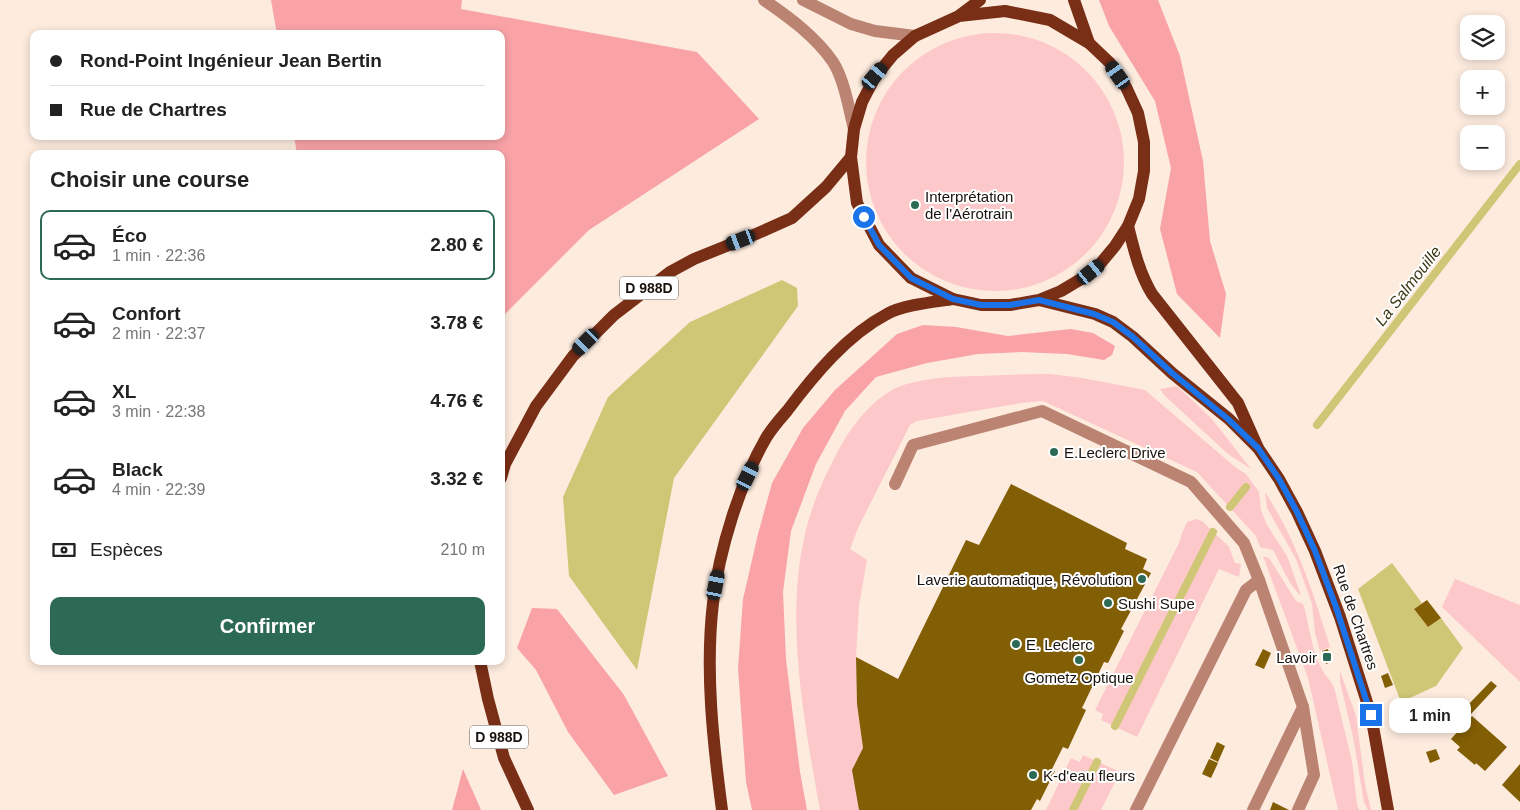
<!DOCTYPE html>
<html lang="fr">
<meta charset="utf-8">
<style>
body{margin:0;font-family:Arial,sans-serif;background:#f6f6f6;color:#222;height:100vh;display:flex;flex-direction:column;font-size:19px;white-space:nowrap}
*{box-sizing:border-box;margin:0}
p{font-size:16px;color:#767676}
.icon{flex:none;width:28px;height:28px;fill:none;stroke:currentColor;stroke-width:2;stroke-linecap:round;stroke-linejoin:round}
.map{position:relative;flex:1;overflow:hidden}
.panel{position:absolute;left:30px;top:150px;width:475px;height:515px;display:flex;flex-direction:column;background:#fff;border-radius:10px;box-shadow:0 2px 8px #0003}
.panel>*{flex:none}
.top-card{position:absolute;left:30px;top:30px;width:475px;height:110px;border-radius:10px;box-shadow:0 2px 8px #0003;display:grid;align-content:center;height:110px;padding:0 20px;background:#fff}
.controls{position:absolute;left:1460px;top:15px;display:grid;gap:10px}
.controls a{display:grid;place-items:center;width:45px;height:45px;border-radius:10px;background:#fff;box-shadow:0 2px 8px #0003;font-size:25px}
.end{position:absolute;width:22px;height:22px;margin:-11px;border:6px solid #1a73e8;background:#fff;box-shadow:0 0 0 2px #fff}
.from{border-radius:50%}
.bubble{position:absolute;height:35px;border-radius:10px;background:#fff;box-shadow:0 2px 8px #0003;font-size:16px;font-weight:700;line-height:35px;text-align:center}
.car{position:absolute;width:15px;height:30px;margin:-15px -8px;border-radius:6px;box-shadow:0 0 4px 1px #0007;background:linear-gradient(#222 24%,#8ab4d8 0 40%,#222 0 76%,#8ab4d8 0 86%,#222 0)}
.top-card b{display:flex;align-items:center;gap:18px;height:48px;font-size:19px}
.top-card b+b{border-top:1px solid #e0e0e0}
.top-card i{width:12px;height:12px;background:#222}
ul{padding:0;list-style:none}
li{display:flex;align-items:center;gap:15px;height:70px;margin:0 10px 8px;padding:0 10px;border:2px solid transparent;border-radius:10px}
li div{flex:1}
li b{display:block;font-size:19px}
li em{font-style:normal;font-weight:700}
li.current{border-color:#2d6a56}
li>.icon{width:45px;height:45px;stroke-width:1.5}
h2{padding:0 20px;font-size:22px;line-height:60px}
.pay{display:flex;align-items:center;gap:12px;height:55px;padding:0 20px;font-size:19px}
.pay p{margin-inline-start:auto}
.action{display:flex;gap:10px;margin-top:auto;padding:10px 20px}
.action a{flex:1;height:58px;border-radius:10px;background:#2d6a56;color:#fff;font-size:20px;font-weight:700;line-height:58px;text-align:center}
.map>svg:first-child{display:block}
.green{fill:#fdc8ca}
.forest{fill:#f9a3a7}
.water{fill:#cfc776}
.lines{fill:none;stroke-linecap:round;stroke-linejoin:round}
.stream{stroke:#cfc776;stroke-width:8}
.building{fill:#825e04}
.minor{stroke:#bb8472;stroke-width:12}
.major{stroke:#792e16;stroke-width:12}
.route{stroke:#1a73e8;stroke-width:6}
.poi-dot{fill:#2d6a56;stroke:#fff;stroke-width:2}
.labels{text-anchor:middle;dominant-baseline:central;stroke-width:4;stroke-linejoin:round;paint-order:stroke}
.shield{fill:#fff;stroke:#5e5955;stroke-width:1}
.shield-label{font-size:14px;font-weight:bold;fill:#19120c}
.poi-label{font-size:15px;fill:#19120c;stroke:#fff;text-anchor:start}
.street-label{font-size:15px;fill:#19120c;stroke:#fff}
.water-label{font-size:16px;font-style:italic;fill:#3b3814;stroke:#fff}
</style>
<div class="map">
<svg width="1520" height="810" viewBox="0 0 1520 810">
<rect width="100%" height="100%" fill="#fdebde"/>
<g class="green">
<circle cx="995" cy="162" r="129"/>
<path d="M 1050,374 L 1082,378 L 1145,390 L 1235,467 L 1246,474 L 1259,492 L 1261,510 L 1267,525 L 1287,556 L 1301,595 C 1290,588 1280,562 1273,550 L 1260,547 L 1256,536 L 1197,472 L 1043,401 L 1021,403 L 917,421 L 910,425 L 858,528 L 850,549 L 867,560 L 859,605 L 856,658 L 857,704 L 863,748 L 859,810 L 820,810 C 805,726 785,624 804,539 C 810,508 823,479 838,451 C 851,427 871,400 896,388 C 922,377 951,377 978,376 C 1002,375 1026,374 1050,374 Z"/>
<polygon points="1177,386 1212,419 1251,469 1228,454 1164,395 1160,389"/>
<path d="M 1265,492 C 1297,541 1313,592 1330,647 L 1320,651 L 1315,633 L 1312,604 L 1296,559 L 1267,508 Z"/>
<polygon points="1196,519 1202,521 1229,547 1235,563 1241,564 1239,577 1219,569 1137,737 1101,720 1103,714 1095,710 1179,543 1182,533 1187,522"/>
<path d="M 1263,556 L 1269,558 L 1296,601 L 1303,604 L 1305,610 C 1310,630 1312,653 1323,671 C 1328,680 1331,679 1335,691 L 1352,761 L 1357,804 L 1359,810 L 1338,810 L 1308,678 Z"/>
<polygon points="1455,579 1520,605 1520,682 1442,607"/>
<polygon points="1340,671 1356,716 1365,784 1371,810 1368,810 1364,802 1353,737 1340,682"/>
<polygon points="1083,755 1120,772 1101,810 1046,810 1071,758 1080,762"/>
</g>
<g class="forest">
<polygon points="271,0 462,0 461,9 697,52 759,119 589,230 501,318 501,154 297,154 294,136 501,136 501,34 277,34"/>
<polygon points="1099,0 1158,0 1180,56 1203,161 1210,241 1226,294 1220,338 1177,294 1160,229 1171,168 1155,101 1109,26"/>
<polygon points="923,325 956,327 1008,336 1071,329 1093,333 1115,346 1112,355 1104,360 1067,354 1021,352 978,354 927,363 876,377 845,411 816,464 791,531 783,592 786,659 800,772 807,810 752,810 746,782 738,668 743,599 758,534 772,483 803,428 835,390 897,334"/>
<polygon points="532,608 557,609 624,695 668,776 614,795 568,732 536,670 517,648"/>
<polygon points="463,769 481,810 452,810"/>
</g>
<g class="water">
<polygon points="782,280 797,288 798,306 674,478 637,670 569,576 563,497 608,397 690,322"/>
<polygon points="1392,563 1422,603 1414,609 1428,627 1441,618 1463,648 1436,686 1401,702 1358,589"/>
</g>
<g class="lines">
<g class="stream">
<polyline points="1317,425 1520,164"/>
<polyline points="1230,507 1246,487"/>
<polyline points="1115,726 1213,532"/>
<polyline points="1073,810 1097,762"/>
</g>
</g>
<g class="building">
<polygon points="1011,484 1127,543 1125,549 1147,559 1143,569 1151,573 1121,629 1124,631 1108,663 1104,662 1082,708 1086,710 1068,749 1063,747 1052,769 1055,771 1040,801 1037,799 1031,810 859,810 852,770 863,748 857,704 856,657 898,679 966,540 979,545"/>
<polygon points="1427,600 1441,618 1428,627 1414,609"/>
<polygon points="1263,649 1271,653 1264,669 1255,665"/>
<polygon points="1328,649 1331,662 1326,664 1322,651"/>
<polygon points="1388,673 1393,685 1385,688 1381,676"/>
<polygon points="1491,681 1497,686 1471,714 1465,708"/>
<polygon points="1472,716 1507,747 1485,771 1476,763 1475,765 1457,750 1460,747 1451,739"/>
<polygon points="1217,742 1225,746 1218,762 1210,758"/>
<polygon points="1436,749 1440,759 1430,763 1426,752"/>
<polygon points="1209,759 1218,763 1211,778 1202,774"/>
<polygon points="1520,764 1520,802 1502,785"/>
<polygon points="1273,802 1289,810 1270,810"/>
</g>
<g class="lines">
<g class="minor">
<path d="M 764,0 C 789,17 816,37 833,62 C 844,79 849,109 854,129"/>
<polyline points="803,0 851,24 875,31 915,36"/>
<polyline points="895,484 913,445 1042,411 1191,482 1244,543 1259,580 1303,707 1253,810"/>
<polyline points="1136,810 1246,590 1259,580"/>
<polyline points="1298,810 1314,775 1303,707"/>
</g>
<g class="major">
<polyline points="1074,0 1089,43"/>
<polyline points="960,15 980,0"/>
<path d="M 1128,226 C 1134,250 1139,272 1152,294 L 1238,403 L 1258,448 L 1279,479 L 1297,512 L 1315,551 L 1340,617 L 1371,715 L 1388,810"/>
<polyline points="1039,300 1061,291 1081,279 1100,264 1115,246 1128,226 1139,199 1144,171 1144,142 1138,113 1126,87 1110,63 1089,43 1050,20 1005,11 959,16 915,36 893,55 875,77 862,102 854,129 851,157 857,203 879,245 911,278 953,299 981,305 1010,305 1039,300 1095,314 1113,322 1133,337 1172,373 1229,419 1258,448"/>
<polyline points="501,478 505,464 536,406 573,356 614,315 670,272 694,259 756,234 792,218 826,187 851,157"/>
<polyline points="480,661 488,699 504,758 528,810"/>
<path d="M 722,810 C 713,742 705,671 713,603 C 719,550 740,483 766,438 C 772,428 780,419 787,411 C 814,375 847,335 887,314 C 903,305 934,302 953,299"/>
</g>
</g>
<g class="lines">
<polyline class="route" points="864,217 879,245 911,278 953,299 981,305 1010,305 1039,300 1094,314 1113,322 1133,337 1172,373 1228,419 1258,448 1279,479 1297,512 1315,551 1336,607 1371,715"/>
</g>
<g class="poi-dot">
<circle cx="915" cy="205" r="5"/>
<circle cx="1054" cy="452" r="5"/>
<circle cx="1142" cy="579" r="5"/>
<circle cx="1108" cy="603" r="5"/>
<circle cx="1016" cy="644" r="5"/>
<rect x="1322" y="652" width="10" height="10" rx="2.5"/>
<circle cx="1079" cy="660" r="5"/>
<circle cx="1033" cy="775" r="5"/>
</g>
<g class="labels">
<g class="shield">
<rect x="620" y="276.5" width="58" height="23" rx="4"/>
<rect x="470" y="725.5" width="58" height="23" rx="4"/>
</g>
<g class="shield-label">
<text x="649" y="288">D 988D</text>
<text x="499" y="737">D 988D</text>
</g>
<g class="poi-label">
<text x="925" y="196">Interprétation<tspan x="925" dy="17">de l'Aérotrain</tspan></text>
<text x="1064" y="452">E.Leclerc Drive</text>
<text x="1132" y="579" text-anchor="end">Laverie automatique, Révolution</text>
<text x="1118" y="603">Sushi Supe</text>
<text x="1026" y="644">E. Leclerc</text>
<text x="1317" y="657" text-anchor="end">Lavoir</text>
<text x="1079" y="677" text-anchor="middle">Gometz Optique</text>
<text x="1043" y="775">K-d'eau fleurs</text>
</g>
<g class="street-label">
<text transform="translate(1356 617) rotate(71)">Rue de Chartres</text>
</g>
<g class="water-label">
<text transform="translate(1408 286) rotate(-52)">La Salmouille</text>
</g>
</g>
</svg>
<div class="controls">
<a><svg class="icon" aria-label="layers" viewBox="0 0 24 24"><path d="M12 4l9 5-9 5-9-5zM3 14l9 5 9-5"/></svg></a>
<a>+</a>
<a>−</a>
</div>
<i class="end from" style="left:864px;top:217px"></i>
<i class="end" style="left:1371px;top:715px"></i>
<div class="bubble" style="left:1389px;top:698px;width:82px">1 min</div>
<i class="car" style="left:1118px;top:75px;rotate:325deg"></i>
<i class="car" style="left:875px;top:76px;rotate:40deg"></i>
<i class="car" style="left:741px;top:240px;rotate:249deg"></i>
<i class="car" style="left:1091px;top:272px;rotate:51deg"></i>
<i class="car" style="left:586px;top:342px;rotate:225deg"></i>
<i class="car" style="left:748px;top:476px;rotate:26deg"></i>
<i class="car" style="left:716px;top:585px;rotate:11deg"></i>
<div class="top-card">
<b><i class="from"></i>Rond-Point Ingénieur Jean Bertin</b>
<b><i></i>Rue de Chartres</b>
</div>
<section class="panel">
<h2>Choisir une course</h2>
<ul>
<li class="current"><svg class="icon" aria-label="car" viewBox="0 0 24 24"><path d="M5 17H2v-5l4-1 3-4h7l3 4 3 1v5h-3M9 17h6M6 11h13"/><circle cx="7" cy="17" r="2"/><circle cx="17" cy="17" r="2"/></svg><div><b>Éco</b><p>1 min · 22:36</p></div><em>2.80 €</em></li>
<li><svg class="icon" aria-label="car" viewBox="0 0 24 24"><path d="M5 17H2v-5l4-1 3-4h7l3 4 3 1v5h-3M9 17h6M6 11h13"/><circle cx="7" cy="17" r="2"/><circle cx="17" cy="17" r="2"/></svg><div><b>Confort</b><p>2 min · 22:37</p></div><em>3.78 €</em></li>
<li><svg class="icon" aria-label="car" viewBox="0 0 24 24"><path d="M5 17H2v-5l4-1 3-4h7l3 4 3 1v5h-3M9 17h6M6 11h13"/><circle cx="7" cy="17" r="2"/><circle cx="17" cy="17" r="2"/></svg><div><b>XL</b><p>3 min · 22:38</p></div><em>4.76 €</em></li>
<li><svg class="icon" aria-label="car" viewBox="0 0 24 24"><path d="M5 17H2v-5l4-1 3-4h7l3 4 3 1v5h-3M9 17h6M6 11h13"/><circle cx="7" cy="17" r="2"/><circle cx="17" cy="17" r="2"/></svg><div><b>Black</b><p>4 min · 22:39</p></div><em>3.32 €</em></li>
</ul>
<div class="pay"><svg class="icon" aria-label="cash" viewBox="0 0 24 24"><path d="M3 7h18v10H3z"/><circle cx="12" cy="12" r="2"/></svg>Espèces<p>210 m</p></div>
<div class="action"><a>Confirmer</a></div>
</section>
</div>
